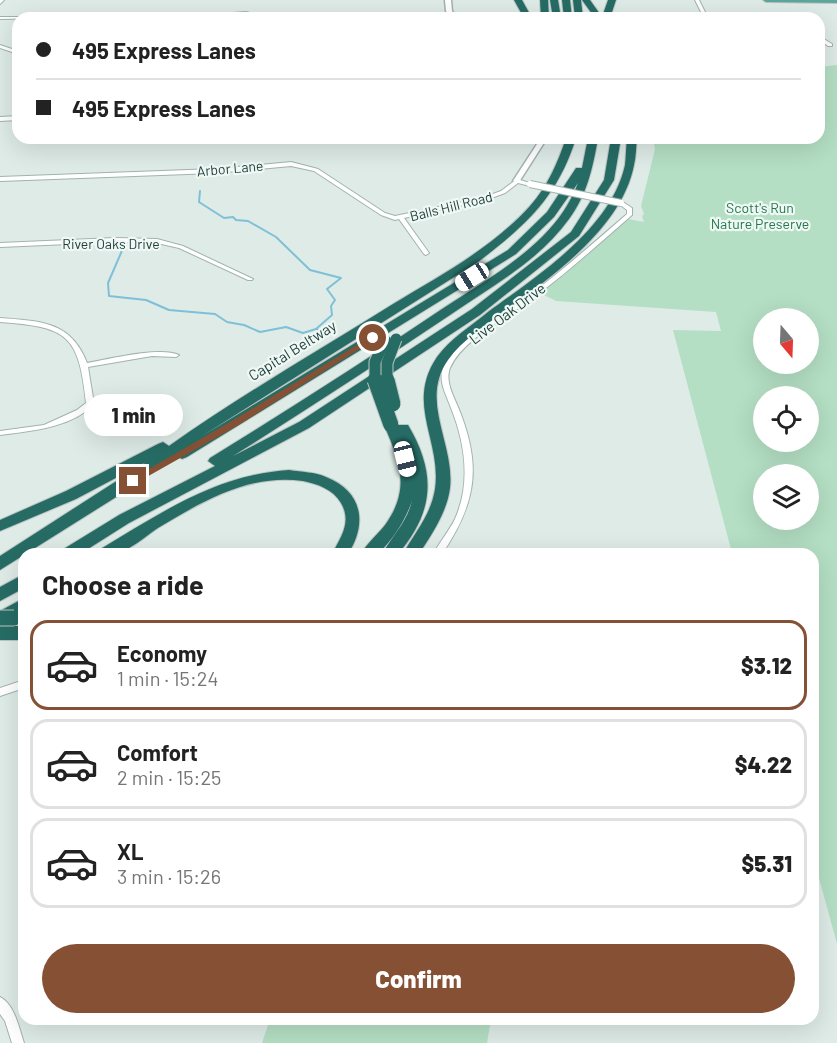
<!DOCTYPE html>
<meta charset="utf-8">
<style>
body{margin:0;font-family:Barlow,sans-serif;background:#f2f2f2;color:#222;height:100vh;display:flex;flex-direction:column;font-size:22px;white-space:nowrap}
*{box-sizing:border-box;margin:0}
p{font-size:20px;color:#767676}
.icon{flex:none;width:33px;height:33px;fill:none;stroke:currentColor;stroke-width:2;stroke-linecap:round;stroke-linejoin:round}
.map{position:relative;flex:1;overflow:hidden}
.sheet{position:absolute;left:18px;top:548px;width:801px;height:477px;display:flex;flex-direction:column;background:#fff;border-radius:18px;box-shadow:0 6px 24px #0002}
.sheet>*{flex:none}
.guide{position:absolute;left:12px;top:12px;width:813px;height:132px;border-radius:18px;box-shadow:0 6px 24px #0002;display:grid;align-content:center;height:132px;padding:0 24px;background:#fff}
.needle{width:39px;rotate:161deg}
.controls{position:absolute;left:753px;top:308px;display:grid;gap:12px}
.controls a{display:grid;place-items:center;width:66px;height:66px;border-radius:50%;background:#fff;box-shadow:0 6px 24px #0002;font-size:30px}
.end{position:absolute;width:27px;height:27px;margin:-14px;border:8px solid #855033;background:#fff;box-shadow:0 0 0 3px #fff}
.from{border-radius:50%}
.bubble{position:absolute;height:42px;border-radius:21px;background:#fff;box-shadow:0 6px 24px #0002;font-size:20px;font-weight:800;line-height:42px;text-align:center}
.car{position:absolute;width:18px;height:36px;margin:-18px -9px;border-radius:8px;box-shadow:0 0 4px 2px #0007;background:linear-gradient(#fff 24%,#345 0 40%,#fff 0 76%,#345 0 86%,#fff 0)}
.guide b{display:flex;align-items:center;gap:21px;height:57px;font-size:22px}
.guide b+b{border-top:2px solid #e0e0e0}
.guide i{width:15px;height:15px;background:#222}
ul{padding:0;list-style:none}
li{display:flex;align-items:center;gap:18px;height:90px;margin:0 12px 9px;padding:0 12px;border:3px solid #e0e0e0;border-radius:18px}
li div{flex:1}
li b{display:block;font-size:22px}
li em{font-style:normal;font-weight:800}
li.current{border-color:#855033}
li>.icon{width:54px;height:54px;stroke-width:1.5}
h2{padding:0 24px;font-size:27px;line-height:72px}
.primary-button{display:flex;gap:12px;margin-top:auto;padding:12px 24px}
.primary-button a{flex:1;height:69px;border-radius:36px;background:#855033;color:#fff;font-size:24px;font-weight:800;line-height:69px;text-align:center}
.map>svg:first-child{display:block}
.green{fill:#b4dfc4;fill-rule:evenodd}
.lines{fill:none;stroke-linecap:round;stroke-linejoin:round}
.stream{stroke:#7fc0d7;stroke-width:2}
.minor-casing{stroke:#a1b3af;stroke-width:2}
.tertiary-casing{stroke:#a1b3af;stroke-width:3}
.primary-casing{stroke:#bcc5c3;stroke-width:2}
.motorway-casing{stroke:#bcc5c3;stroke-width:2}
.minor{fill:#fff;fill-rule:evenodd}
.tertiary{fill:#fff;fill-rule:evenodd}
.primary{fill:#5da69b;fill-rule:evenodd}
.motorway{fill:#266c65;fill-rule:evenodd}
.minor-bridge-casing{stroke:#a1b3af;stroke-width:8;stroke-linecap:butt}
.motorway-bridge-far1-casing{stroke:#bcc5c3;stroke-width:13;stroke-linecap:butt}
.motorway-bridge-casing{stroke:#bcc5c3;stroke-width:17;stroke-linecap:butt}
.minor-bridge{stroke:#fff;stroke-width:6}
.motorway-bridge-far1{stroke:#266c65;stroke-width:11}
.motorway-bridge{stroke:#266c65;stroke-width:15}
.route{fill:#855033}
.labels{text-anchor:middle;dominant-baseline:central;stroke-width:4.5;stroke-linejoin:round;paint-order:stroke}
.far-street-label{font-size:14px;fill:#1e3d38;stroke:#eff8f4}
.far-park-label{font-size:14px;fill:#24784d;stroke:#eff8f4}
.street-label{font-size:15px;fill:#1e3d38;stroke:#eff8f4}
</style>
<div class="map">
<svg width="837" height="1043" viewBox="0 0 837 1043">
<rect width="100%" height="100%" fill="#deebe7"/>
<g class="green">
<path d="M 837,65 L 837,944 L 813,856 L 813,554 L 732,553 L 673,330 L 721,331 L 716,312 L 556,301 L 538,292 L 628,219 L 644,222 L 642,216 L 644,214 L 641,206 L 655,149 L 653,138 L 819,138 L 819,67 ZM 764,318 L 808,318 L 808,363 L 764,363 ZM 764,396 L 808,396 L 808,441 L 764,441 ZM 764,474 L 808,474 L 808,519 L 764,519 Z"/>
<polygon points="270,1019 270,1018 491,1019 487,1043 262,1043"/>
</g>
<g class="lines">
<g class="stream">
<polyline points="200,191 199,202 224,218 233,217 236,220 248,221 276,237 310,270 341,278 327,289 335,300 331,306 332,315 316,329 319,330"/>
<polyline points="124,246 108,283 109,296 146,300 169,310 215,314 227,322 244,325 260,332 286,327 303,333 316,329"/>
</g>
<defs>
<g id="minor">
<polygon points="0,0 4,0 0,4"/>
<polygon points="695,0 699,0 708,18 704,18"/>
<polygon points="246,12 270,18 262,18 246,14 206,17 204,16 206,15"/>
<polygon points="0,17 50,17 52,18 0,19"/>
<polygon points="819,36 832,44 832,46 828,46 819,39"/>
<polygon points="0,45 18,51 18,54 0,48"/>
<polygon points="18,116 18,120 0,121 0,117"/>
<polygon points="291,162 318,169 385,213 395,216 482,198 501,191 517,179 533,184 530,186 518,183 505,193 486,200 404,218 429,253 426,255 424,254 399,219 395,220 381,215 314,171 291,166 215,173 0,181 0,177 215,169"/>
<path d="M 619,202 L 623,202 L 632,208 L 632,215 C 601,242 570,270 537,295 C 512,315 463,338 450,368 C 445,381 453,395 458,407 C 482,465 477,502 442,554 L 433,554 C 440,542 449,531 455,519 C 471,483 465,443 451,408 C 447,396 438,382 443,368 C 455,336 512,308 540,287 C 570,264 598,239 627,214 L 627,210 L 619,204 Z"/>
<polygon points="115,238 157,239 183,246 253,279 252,280 248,280 179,248 157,243 115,242 0,247 0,243"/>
<path d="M 0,318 C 40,321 71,321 87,363 C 109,359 161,346 179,355 L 176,357 L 152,356 L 88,367 L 94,404 C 71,428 31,431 0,435 L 0,431 L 44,425 L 77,410 L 86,403 C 79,334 67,327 0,322 Z"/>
<polygon points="24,680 24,688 0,696 0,688"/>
<path d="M 0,997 C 15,1005 19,1028 24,1043 L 12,1043 L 5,1021 L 0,1014 Z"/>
</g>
<g id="tertiary">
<polygon points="445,0 451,0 452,11 457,18 451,18 446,11"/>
<polygon points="541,138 547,138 519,182 515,182 513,181"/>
</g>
<polygon id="primary" points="763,0 837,0 837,3 766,2"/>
<g id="motorway">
<polygon points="514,0 522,0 532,18 524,18"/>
<polygon points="540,0 548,0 549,18 541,18"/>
<polygon points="550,0 558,0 561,18 553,18"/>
<polygon points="562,0 570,0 572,18 564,18"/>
<polygon points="573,0 581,0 583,18 575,18"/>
<polygon points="582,0 590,0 602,17 608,0 616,0 610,18 595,18"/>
<path d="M 566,138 L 576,138 C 557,198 526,225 478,262 L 202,436 L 508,250 L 547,212 L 576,168 L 582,168 L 588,138 L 598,138 C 593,167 587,195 569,219 C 539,261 492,286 450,315 C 378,363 306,410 233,456 L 299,422 L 472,309 L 571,232 L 604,180 L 611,138 L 621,138 L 614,180 L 579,236 L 480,315 L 309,428 L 129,523 L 80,554 L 60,554 L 62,550 L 119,515 L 215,466 L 208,461 L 210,458 C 286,411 362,363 436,313 C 472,289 512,267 543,236 C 558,221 570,204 578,183 L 554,217 L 516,254 L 187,457 L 182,459 L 175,455 L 121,494 L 0,570 L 0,556 L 146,462 L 76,499 L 0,531 L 0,520 L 66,491 L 158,444 L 163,442 L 169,446 C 241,395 318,351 393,304 C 441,275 492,248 530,206 C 548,186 558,162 566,138 Z"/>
<path d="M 627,138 L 637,138 C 636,147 636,157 634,165 C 622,228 551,277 504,312 C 485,326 462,340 448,360 C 419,401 455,444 450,488 C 447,512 432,534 419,554 L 403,554 C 415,532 431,515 435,489 C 442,441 405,404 437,357 C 450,339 471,326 488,312 C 537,276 611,229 625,165 C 626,156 626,147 627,138 Z"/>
<path d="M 391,421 L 398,425 L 408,425 C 436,472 435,511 398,554 L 382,554 C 393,535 407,522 412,501 C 405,521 393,539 378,554 L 361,554 C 367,543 377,535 385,525 C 411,489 400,462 384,425 Z"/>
<path d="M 289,470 C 302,472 315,472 326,477 C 362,491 368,523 348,554 L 332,554 C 341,537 352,522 341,503 C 333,489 317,484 303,481 C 250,473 201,502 158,528 C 146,536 129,551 115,554 C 109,554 102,554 97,554 L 99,550 C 161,513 215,475 289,470 Z"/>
<polygon points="24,574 24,588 0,601 0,587"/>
<polygon points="24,598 24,612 0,625 0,611"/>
<rect x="0" y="626" width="24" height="14"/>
</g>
</defs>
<use href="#minor" class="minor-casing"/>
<use href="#tertiary" class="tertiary-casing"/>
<use href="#primary" class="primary-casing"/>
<use href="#motorway" class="motorway-casing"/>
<use href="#minor" class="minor"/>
<use href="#tertiary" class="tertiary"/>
<use href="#primary" class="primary"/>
<use href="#motorway" class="motorway"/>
<defs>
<polyline id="minor-bridge" points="530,184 621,203"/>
<g id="motorway-bridge-far1">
<polyline points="375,381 375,362 385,340"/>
<polyline points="387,381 387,363 396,339"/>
</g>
<g id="motorway-bridge">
<polyline points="375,380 391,425"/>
<polyline points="387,380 393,404"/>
<polyline points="0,618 14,618"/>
</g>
</defs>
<use href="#minor-bridge" class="minor-bridge-casing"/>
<use href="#motorway-bridge-far1" class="motorway-bridge-far1-casing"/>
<use href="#motorway-bridge" class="motorway-bridge-casing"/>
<use href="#minor-bridge" class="minor-bridge"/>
<use href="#motorway-bridge-far1" class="motorway-bridge-far1"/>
<use href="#motorway-bridge" class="motorway-bridge"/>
</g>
<polygon class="route" points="370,337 377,338 237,426 136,483 128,481 230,422"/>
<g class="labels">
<g class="far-street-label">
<text transform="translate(230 168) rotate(-5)">Arbor Lane</text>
<text transform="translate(451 206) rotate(-14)">Balls Hill Road</text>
<text x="111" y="243">River Oaks Drive</text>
</g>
<g class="far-park-label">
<text x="760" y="207">Scott's Run<tspan x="760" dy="16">Nature Preserve</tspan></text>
</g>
<g class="street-label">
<text transform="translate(507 313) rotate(-37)">Live Oak Drive</text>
<text transform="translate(292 350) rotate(-32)">Capital Beltway</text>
</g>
</g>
</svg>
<div class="controls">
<a><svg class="needle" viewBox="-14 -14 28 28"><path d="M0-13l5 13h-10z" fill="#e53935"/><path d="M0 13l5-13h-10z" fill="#767676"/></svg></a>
<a><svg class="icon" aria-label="locate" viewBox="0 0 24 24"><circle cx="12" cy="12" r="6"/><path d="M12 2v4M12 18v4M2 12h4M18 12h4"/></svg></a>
<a><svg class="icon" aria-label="layers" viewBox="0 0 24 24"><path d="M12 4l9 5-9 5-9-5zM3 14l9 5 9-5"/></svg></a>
</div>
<i class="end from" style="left:373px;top:338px"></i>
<i class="end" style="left:133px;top:481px"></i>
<div class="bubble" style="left:84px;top:394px;width:99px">1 min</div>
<i class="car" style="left:472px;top:277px;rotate:238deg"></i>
<i class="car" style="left:405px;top:459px;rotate:166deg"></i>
<div class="guide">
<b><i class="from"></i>495 Express Lanes</b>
<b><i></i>495 Express Lanes</b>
</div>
<section class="sheet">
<h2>Choose a ride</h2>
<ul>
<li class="current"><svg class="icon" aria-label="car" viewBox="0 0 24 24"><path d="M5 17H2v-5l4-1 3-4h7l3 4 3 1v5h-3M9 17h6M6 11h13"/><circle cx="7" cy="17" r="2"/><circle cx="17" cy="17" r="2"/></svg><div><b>Economy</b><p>1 min · 15:24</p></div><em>$3.12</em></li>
<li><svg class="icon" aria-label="car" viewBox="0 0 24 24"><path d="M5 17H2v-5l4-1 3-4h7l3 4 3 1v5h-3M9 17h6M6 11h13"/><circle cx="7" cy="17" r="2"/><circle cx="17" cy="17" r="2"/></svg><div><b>Comfort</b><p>2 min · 15:25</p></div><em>$4.22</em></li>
<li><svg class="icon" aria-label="car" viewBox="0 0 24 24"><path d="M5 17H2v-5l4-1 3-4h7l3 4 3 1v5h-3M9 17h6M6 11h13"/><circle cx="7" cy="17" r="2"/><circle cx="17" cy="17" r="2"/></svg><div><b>XL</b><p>3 min · 15:26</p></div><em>$5.31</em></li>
</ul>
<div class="primary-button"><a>Confirm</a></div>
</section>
</div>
